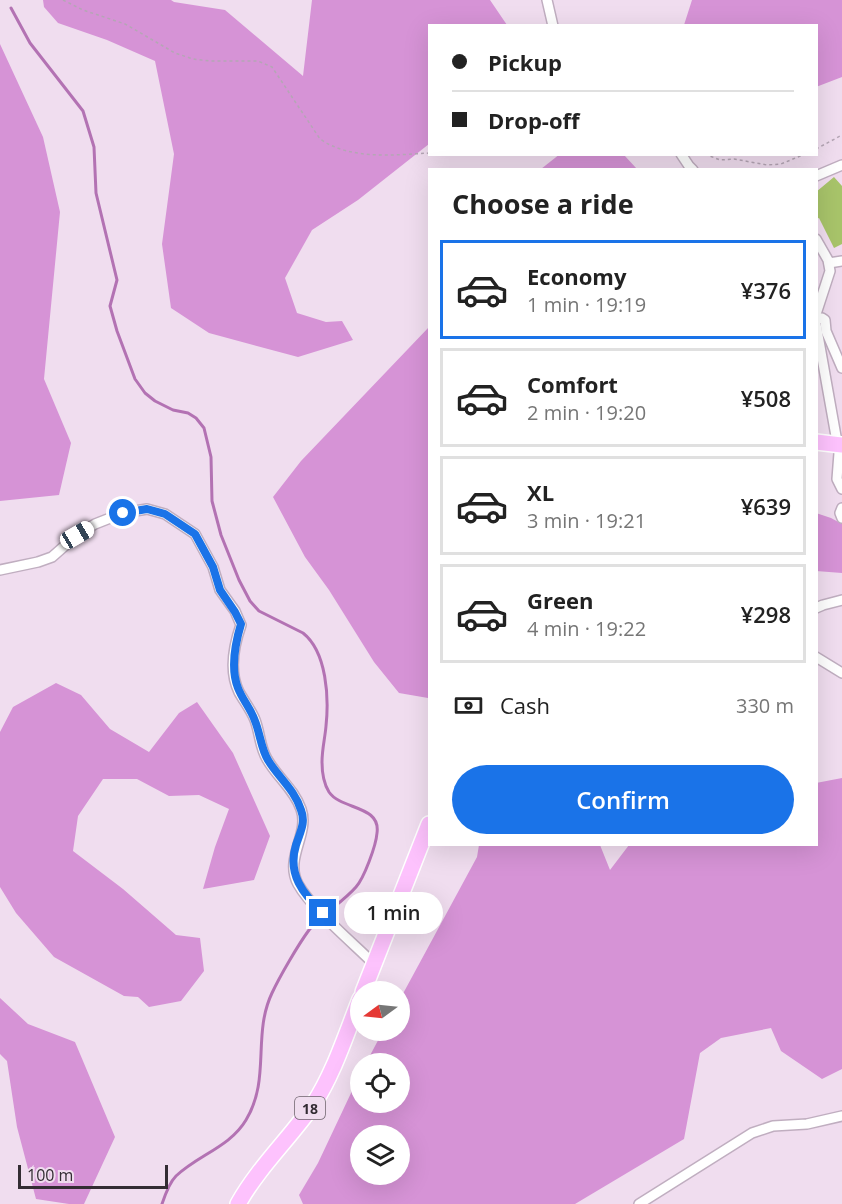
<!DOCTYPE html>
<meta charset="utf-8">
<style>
body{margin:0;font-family:"Open Sans",sans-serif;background:#f6f6f6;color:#222;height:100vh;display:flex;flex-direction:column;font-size:22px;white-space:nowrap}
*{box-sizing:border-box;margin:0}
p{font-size:20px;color:#767676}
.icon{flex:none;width:33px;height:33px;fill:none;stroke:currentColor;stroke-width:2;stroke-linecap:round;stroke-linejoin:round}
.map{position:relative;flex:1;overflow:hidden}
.side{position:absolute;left:428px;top:168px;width:390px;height:678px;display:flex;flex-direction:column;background:#fff;border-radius:0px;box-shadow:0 6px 24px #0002}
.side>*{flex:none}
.guide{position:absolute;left:428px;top:24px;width:390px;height:132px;border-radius:0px;box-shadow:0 6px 24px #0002;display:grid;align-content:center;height:132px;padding:0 24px;background:#fff}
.needle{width:39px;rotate:255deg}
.controls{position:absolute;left:350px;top:981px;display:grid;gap:12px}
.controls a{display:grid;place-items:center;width:60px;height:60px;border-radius:50%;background:#fff;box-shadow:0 6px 24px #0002;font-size:30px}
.scale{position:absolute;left:18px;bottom:15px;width:150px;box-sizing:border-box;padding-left:6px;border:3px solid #332c33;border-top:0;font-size:16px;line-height:21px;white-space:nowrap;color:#332c33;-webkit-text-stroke:4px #f0ddef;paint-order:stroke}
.end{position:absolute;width:27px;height:27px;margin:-14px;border:8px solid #1a73e8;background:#fff;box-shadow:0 0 0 3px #fff}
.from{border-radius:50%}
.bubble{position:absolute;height:42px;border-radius:21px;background:#fff;box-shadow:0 6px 24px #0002;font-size:20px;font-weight:600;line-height:42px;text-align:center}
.car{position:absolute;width:18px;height:36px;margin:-18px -9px;border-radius:8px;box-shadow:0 0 4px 2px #0007;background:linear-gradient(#fff 24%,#345 0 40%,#fff 0 76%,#345 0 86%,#fff 0)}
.guide b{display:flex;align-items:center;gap:21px;height:57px;font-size:22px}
.guide b+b{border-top:2px solid #e0e0e0}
.guide i{width:15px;height:15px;background:#222}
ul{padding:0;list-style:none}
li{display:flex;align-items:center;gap:18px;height:99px;margin:0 12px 9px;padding:0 12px;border:3px solid #e0e0e0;border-radius:0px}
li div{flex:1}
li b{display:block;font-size:22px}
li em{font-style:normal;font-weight:600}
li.current{border-color:#1a73e8}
li>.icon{width:54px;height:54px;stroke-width:1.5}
h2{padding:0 24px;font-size:27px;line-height:72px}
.pay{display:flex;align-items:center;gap:15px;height:66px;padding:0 24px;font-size:22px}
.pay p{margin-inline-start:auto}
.action{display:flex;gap:12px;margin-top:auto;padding:12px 24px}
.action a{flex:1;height:69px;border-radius:36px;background:#1a73e8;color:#fff;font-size:24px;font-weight:600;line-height:69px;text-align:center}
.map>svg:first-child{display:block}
.forest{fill:#d693d6;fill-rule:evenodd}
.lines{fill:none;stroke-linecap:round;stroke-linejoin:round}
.stream{stroke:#b372b3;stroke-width:3}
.building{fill:#a8c46a}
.street-casing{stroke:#c0aec0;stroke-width:12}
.primary-casing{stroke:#fff;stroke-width:18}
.path{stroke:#b5a6b5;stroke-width:1.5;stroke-dasharray:3 3;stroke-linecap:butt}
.street{stroke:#fff;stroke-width:9}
.primary{stroke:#fdc2fd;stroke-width:15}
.route{stroke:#1a73e8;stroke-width:8}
.labels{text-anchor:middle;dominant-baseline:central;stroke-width:4.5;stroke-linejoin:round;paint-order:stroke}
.shield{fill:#f0ddef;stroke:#6c616b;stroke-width:1.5}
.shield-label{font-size:14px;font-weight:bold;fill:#332c33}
</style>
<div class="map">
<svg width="842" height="1204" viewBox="0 0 842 1204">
<rect width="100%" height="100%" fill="#f0ddef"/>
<g class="forest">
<polygon points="43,0 171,0 174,2 225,10 303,76 312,0 490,0 507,25 429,26 429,144 358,200 312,230 285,278 297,313 326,322 342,321 353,340 298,357 209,333 171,308 162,244 174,154 155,61 107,40 58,23 44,7"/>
<polygon points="692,0 842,0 842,77 816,87 816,26 684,25"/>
<polygon points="0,44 43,137 60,212 44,379 71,443 59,495 0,501"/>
<polygon points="560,154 624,155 637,169 541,169"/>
<polygon points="429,327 429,697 428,698 399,693 374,662 329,590 305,557 273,497 301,461"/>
<polygon points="816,513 831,518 842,524 842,573 816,571"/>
<polygon points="56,683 81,695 110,729 149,752 179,713 197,702 233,753 270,836 254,880 203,889 215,847 229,809 199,795 169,796 137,779 103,779 78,816 73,851 123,889 176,935 200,938 204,971 181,1001 149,1007 138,997 124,996 54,957 16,913 0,887 0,732 13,707"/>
<path d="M 842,778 L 842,1069 L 822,1079 L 781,1051 L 771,1028 L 721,1038 L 700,1053 L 684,1139 L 575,1204 L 303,1204 L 299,1195 L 318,1163 L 360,1074 L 360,1102 L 399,1102 L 399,1064 L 366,1063 L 383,1031 L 399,1030 L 399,1001 L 477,857 L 479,845 L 600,845 L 610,870 L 629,845 L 816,844 L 816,783 ZM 360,1136 L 399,1136 L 399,1174 L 360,1174 Z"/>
<polygon points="0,998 28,1024 75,1042 115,1137 84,1204 69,1204 36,1199 17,1127 7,1061 0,1054"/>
</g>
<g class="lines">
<path class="stream" d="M 11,8 L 30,43 L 83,111 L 94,147 L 96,193 L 117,280 L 110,306 L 117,331 L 135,379 L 145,393 L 155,401 L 173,410 L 188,413 L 196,418 L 204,428 L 211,457 L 212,501 L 221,535 L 239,580 L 250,601 L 259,611 L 303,633 C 327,652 329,698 326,726 C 325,738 322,749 322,762 C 322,771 324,784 329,792 C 341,810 381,805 377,833 C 376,846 364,878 356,887 C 342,903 322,914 309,930 C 298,945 280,976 272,993 C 252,1035 271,1079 246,1120 C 230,1147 198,1155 176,1176 C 169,1183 165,1195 162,1204"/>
</g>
<polygon class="building" points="834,177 842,186 842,244 834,248 819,218 816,219 816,192"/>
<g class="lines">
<defs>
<g id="street">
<polyline points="547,0 553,26"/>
<polyline points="681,154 689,166 693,170"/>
<polyline points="816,176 842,165"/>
<polyline points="816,239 828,260 830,271 816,314"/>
<polyline points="829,263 842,261"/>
<polyline points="816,319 822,318 825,320 826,331 842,368"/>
<polyline points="816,324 839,453 837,479 842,489"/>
<polyline points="842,508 840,513 842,518"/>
<path d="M 0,570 L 38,562 L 52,557 L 77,535 L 95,524 L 123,513 L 147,509 L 165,514 L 195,534 L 213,567 L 220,590 L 235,611 L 241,625 C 234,645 229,672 239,692 C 244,701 251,710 255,720 C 260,733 260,748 267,759 C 277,777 294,789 301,809 C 310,834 284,858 298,884 C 312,909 353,943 374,964"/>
<polyline points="816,608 823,605 842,600"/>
<polyline points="816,657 842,673"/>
<polyline points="639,1204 752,1133 773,1126 807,1124 842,1116"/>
</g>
<g id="primary">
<polyline points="816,442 842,445"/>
<polyline points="363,992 429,824"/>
<path d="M 238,1204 C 258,1168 289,1139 313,1105 C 334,1073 346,1034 360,999"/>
</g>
</defs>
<use href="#street" class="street-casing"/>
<use href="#primary" class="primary-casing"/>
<g class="path">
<path d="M 63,0 L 83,10 L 125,24 L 175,53 L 193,59 L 210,61 L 258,61 L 272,67 L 320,139 C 350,160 394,155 429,153"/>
<polyline points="816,149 842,135"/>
<polyline points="705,154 720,160 734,159 767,165 781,164 805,154"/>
</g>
<use href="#street" class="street"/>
<use href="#primary" class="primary"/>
</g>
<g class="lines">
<path class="route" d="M 123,513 L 147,509 L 165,514 L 195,534 L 213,567 L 220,590 L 235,612 L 241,624 C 235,644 230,668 238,688 C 242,699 251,709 255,721 C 260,733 261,749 268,760 C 278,777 295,790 301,810 C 306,823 300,832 296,845 C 287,874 303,894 323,913"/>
</g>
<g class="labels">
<rect class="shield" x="295" y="1097" width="30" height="22" rx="4.5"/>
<g class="shield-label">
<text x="310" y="1108">18</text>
</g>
</g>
</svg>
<div class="controls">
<a><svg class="needle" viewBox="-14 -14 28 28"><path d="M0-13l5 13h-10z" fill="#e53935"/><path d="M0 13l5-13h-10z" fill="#767676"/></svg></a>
<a><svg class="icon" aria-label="locate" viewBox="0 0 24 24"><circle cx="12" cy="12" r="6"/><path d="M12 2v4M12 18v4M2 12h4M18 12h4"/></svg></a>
<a><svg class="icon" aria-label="layers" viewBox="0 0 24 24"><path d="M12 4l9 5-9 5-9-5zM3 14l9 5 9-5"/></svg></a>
</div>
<div class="scale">100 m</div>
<i class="end from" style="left:123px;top:513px"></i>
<i class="end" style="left:323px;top:913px"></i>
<div class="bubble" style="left:344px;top:892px;width:99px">1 min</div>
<i class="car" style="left:77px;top:535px;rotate:60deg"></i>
<div class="guide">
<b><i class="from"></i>Pickup</b>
<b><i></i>Drop-off</b>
</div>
<section class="side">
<h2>Choose a ride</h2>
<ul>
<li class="current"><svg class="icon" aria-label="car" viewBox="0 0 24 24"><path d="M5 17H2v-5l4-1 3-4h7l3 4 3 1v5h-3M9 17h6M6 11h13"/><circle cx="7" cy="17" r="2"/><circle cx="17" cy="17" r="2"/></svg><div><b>Economy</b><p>1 min · 19:19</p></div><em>¥376</em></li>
<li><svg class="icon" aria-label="car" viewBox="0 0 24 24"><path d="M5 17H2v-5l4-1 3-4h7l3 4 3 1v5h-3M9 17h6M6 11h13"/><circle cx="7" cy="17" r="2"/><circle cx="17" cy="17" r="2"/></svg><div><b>Comfort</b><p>2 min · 19:20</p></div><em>¥508</em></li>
<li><svg class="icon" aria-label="car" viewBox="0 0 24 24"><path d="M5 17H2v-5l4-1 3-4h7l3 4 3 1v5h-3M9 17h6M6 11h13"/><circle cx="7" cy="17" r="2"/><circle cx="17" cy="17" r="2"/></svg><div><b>XL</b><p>3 min · 19:21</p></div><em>¥639</em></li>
<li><svg class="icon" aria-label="car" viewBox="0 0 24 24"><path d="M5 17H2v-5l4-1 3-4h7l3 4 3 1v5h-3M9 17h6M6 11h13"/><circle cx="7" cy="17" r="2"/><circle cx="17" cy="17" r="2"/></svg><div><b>Green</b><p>4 min · 19:22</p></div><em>¥298</em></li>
</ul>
<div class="pay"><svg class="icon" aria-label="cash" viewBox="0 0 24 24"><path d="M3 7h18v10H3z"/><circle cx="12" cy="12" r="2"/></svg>Cash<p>330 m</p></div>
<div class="action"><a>Confirm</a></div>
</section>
</div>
